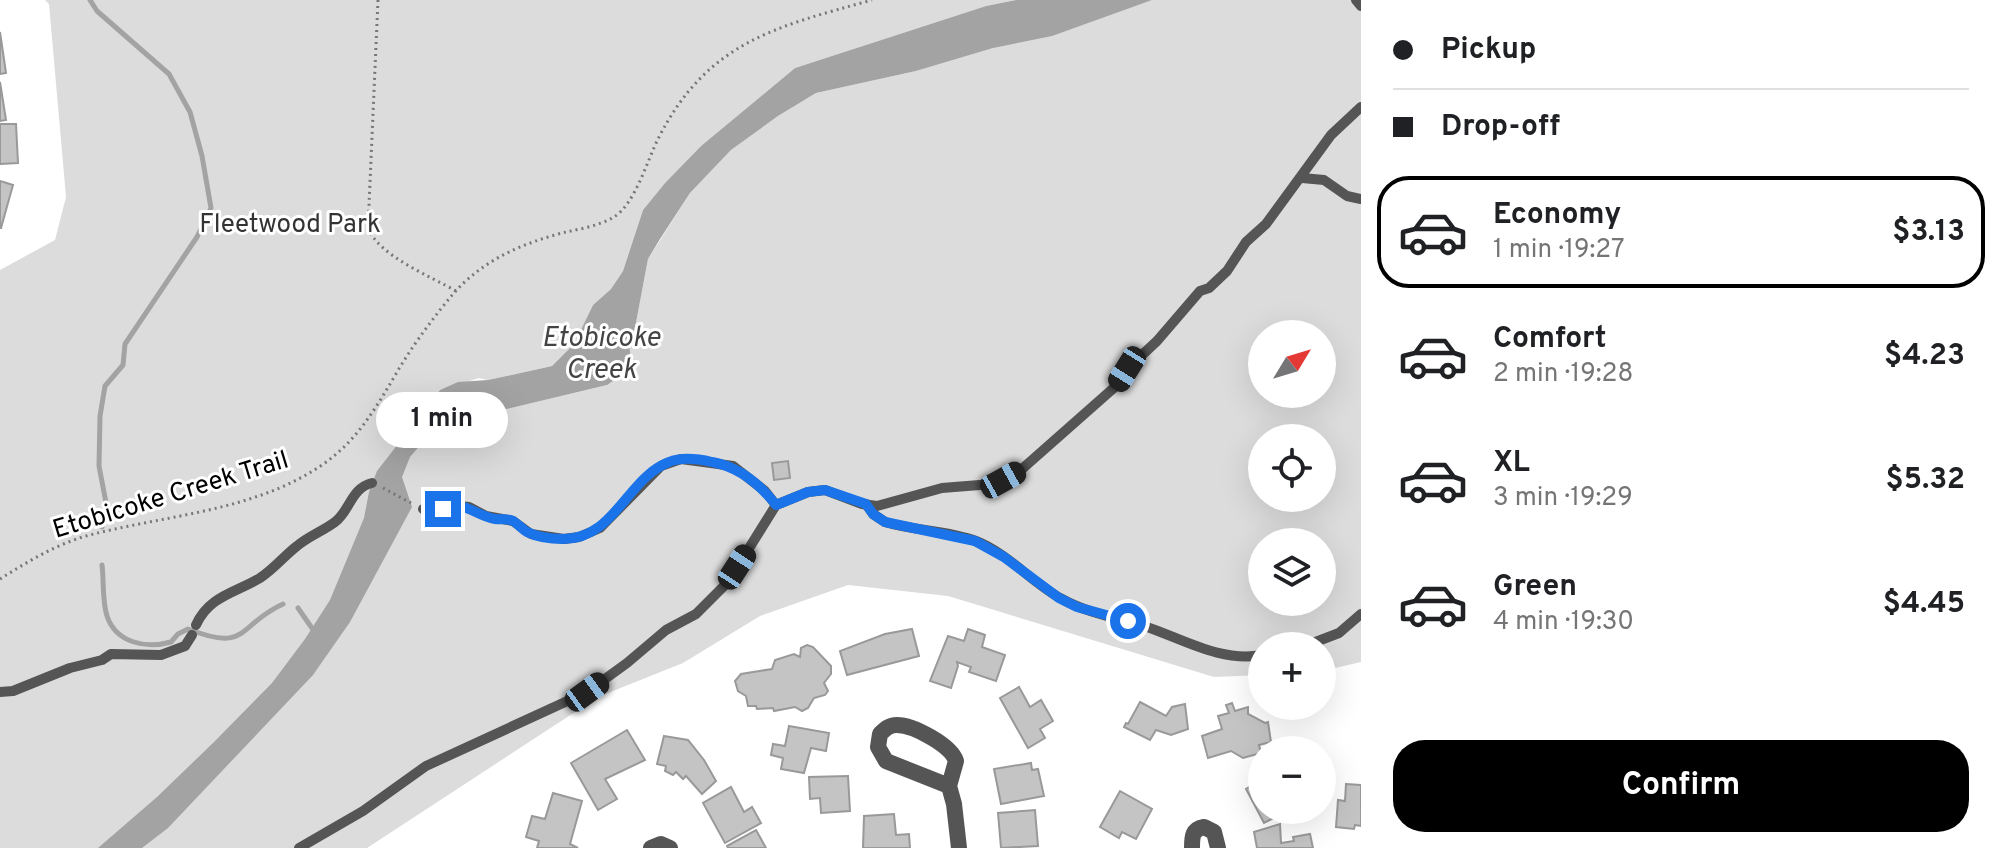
<!DOCTYPE html>
<meta charset="utf-8">
<style>
body{margin:0;font-family:Overpass,sans-serif;background:#f2f2f2;color:#202124;height:100vh;display:flex;flex-direction:column;font-size:30px;white-space:nowrap}
*{box-sizing:border-box;margin:0}
p{font-size:26px;color:#757577}
.icon{flex:none;width:44px;height:44px;fill:none;stroke:currentColor;stroke-width:2;stroke-linecap:round;stroke-linejoin:round}
.map{position:relative;flex:1;overflow:hidden}
.sheet{display:flex;flex-direction:column;background:#fff;width:640px}
.sheet>*{flex:none}
.hud{display:grid;align-content:center;height:176px;padding:0 32px;background:#fff}
.needle{width:52px;rotate:52deg}
.fabs{position:absolute;left:1248px;top:320px;display:grid;gap:16px}
.fabs a{display:grid;place-items:center;width:88px;height:88px;border-radius:50%;background:#fff;box-shadow:0 8px 32px #0002;font-size:40px}
.end{position:absolute;width:36px;height:36px;margin:-18px;border:10px solid #1a73e8;background:#fff;box-shadow:0 0 0 4px #fff}
.from{border-radius:50%}
.bubble{position:absolute;height:56px;border-radius:28px;background:#fff;box-shadow:0 8px 32px #0002;font-size:26px;font-weight:700;line-height:56px;text-align:center}
.car{position:absolute;width:24px;height:48px;margin:-24px -12px;border-radius:10px;box-shadow:0 0 6px 2px #0007;background:linear-gradient(#222 24%,#8ab4d8 0 40%,#222 0 76%,#8ab4d8 0 86%,#222 0)}
.hud b{display:flex;align-items:center;gap:28px;height:76px;font-size:30px}
.hud b+b{border-top:2px solid #e0e0e0}
.hud i{width:20px;height:20px;background:#202124}
ul{padding:0;list-style:none}
li{display:flex;align-items:center;gap:24px;height:112px;margin:0 16px 12px;padding:0 16px;border:4px solid transparent;border-radius:32px}
li div{flex:1}
li b{display:block;font-size:30px}
li em{font-style:normal;font-weight:700}
li.selected{border-color:#000}
li>.icon{width:72px;height:72px;stroke-width:1.5}
.action{display:flex;gap:16px;margin-top:auto;padding:16px 32px}
.action a{flex:1;height:92px;border-radius:32px;background:#000;color:#fff;font-size:32px;font-weight:700;line-height:92px;text-align:center}
main{display:flex;flex:1;min-height:0}
.map>svg:first-child{display:block}
.green{fill:#dcdcdc;fill-rule:evenodd}
.water{fill:#a3a3a3}
.lines{fill:none;stroke-linecap:round;stroke-linejoin:round}
.stream{stroke:#a3a3a3;stroke-width:5}
.building{fill:#c4c4c4;stroke:#999;stroke-width:2}
.path{stroke:#777;stroke-width:3;stroke-dasharray:2 4;stroke-linecap:butt}
.lane{stroke:#555;stroke-width:10}
.street{stroke:#555;stroke-width:16}
.route{stroke:#1a73e8;stroke-width:10}
.labels{text-anchor:middle;dominant-baseline:central;stroke-width:6;stroke-linejoin:round;paint-order:stroke}
.park-label{font-size:26px;fill:#333;stroke:#fff}
.street-label{font-size:26px;fill:#000;stroke:#fff}
.water-label{font-size:28px;font-style:italic;fill:#444;stroke:#fff}
</style>
<main>
<div class="map">
<svg width="1361" height="848" viewBox="0 0 1361 848">
<rect width="100%" height="100%" fill="#fff"/>
<path class="green" d="M 45,0 L 1016,0 L 986,6 L 795,68 L 701,146 L 665,183 L 643,210 L 623,271 L 611,289 L 593,305 L 574,344 L 552,366 L 488,380 L 479,378 L 440,390 L 378,471 L 410,457 L 432,432 L 486,414 L 607,385 L 635,328 L 648,259 L 690,193 L 731,150 L 778,116 L 816,93 L 916,71 L 1152,0 L 1361,0 L 1361,662 L 1322,671 L 1322,646 L 1262,646 L 1262,675 L 1214,677 L 948,596 L 848,585 L 760,616 L 683,663 L 598,697 L 367,848 L 0,848 L 0,270 L 55,240 L 66,197 L 49,4 ZM 1262,334 L 1322,334 L 1322,394 L 1262,394 ZM 1262,438 L 1322,438 L 1322,498 L 1262,498 ZM 1262,542 L 1322,542 L 1322,602 L 1262,602 Z"/>
<polygon class="water" points="1016,0 1152,0 1052,36 993,48 916,71 816,93 778,116 731,150 690,193 660,239 648,259 635,328 629,344 632,368 607,385 486,414 432,432 410,457 402,477 412,507 350,622 313,675 168,828 142,848 98,848 157,797 214,742 272,683 305,639 330,600 364,518 369,492 377,471 440,390 458,382 488,380 552,366 574,344 593,305 611,289 623,271 643,210 665,183 701,146 795,68 986,6"/>
<g class="lines">
<g class="stream">
<polyline points="90,0 97,11 169,74 190,112 202,156 211,208 197,237 125,344 123,365 105,386 100,416 99,466 107,508 102,527"/>
<path d="M 102,565 C 104,580 102,601 107,616 C 116,643 146,649 171,642 L 178,634 L 188,629 C 249,653 237,625 283,604"/>
<polyline points="298,608 316,634"/>
</g>
</g>
<g class="building">
<polygon points="0,32 6,73 0,74"/>
<polygon points="0,82 6,120 0,121"/>
<polygon points="0,124 16,124 18,163 0,164"/>
<polygon points="0,181 13,185 1,228 0,228"/>
<polygon points="788,461 790,478 774,480 772,463"/>
<polygon points="912,629 919,656 847,675 840,651 885,634"/>
<polygon points="968,629 985,635 982,647 1005,655 996,681 969,672 971,667 957,662 958,666 951,688 930,681 948,636 964,641"/>
<polygon points="807,645 813,647 831,666 831,674 824,683 828,691 825,695 814,698 808,708 802,711 795,707 774,711 773,708 757,709 756,706 748,706 746,696 738,691 735,681 741,674 772,669 775,660 794,654 800,657 801,648"/>
<polygon points="1019,687 1030,707 1041,700 1053,721 1040,729 1045,738 1028,748 1000,698"/>
<polygon points="1140,702 1166,716 1172,707 1185,704 1188,729 1171,735 1156,730 1150,740 1124,727 1126,723 1128,724"/>
<polygon points="1232,703 1235,711 1248,707 1248,714 1265,723 1268,722 1271,742 1259,745 1261,753 1243,758 1231,751 1208,758 1202,736 1222,729 1218,716 1229,713 1226,705"/>
<polygon points="789,726 829,733 826,751 811,748 804,773 781,769 783,758 771,755 773,744 785,746"/>
<polygon points="627,730 645,760 605,779 617,799 598,810 571,763"/>
<polygon points="664,736 688,740 704,760 716,781 702,794 686,776 683,779 676,772 673,775 665,771 666,766 657,764"/>
<polygon points="1031,763 1032,770 1038,769 1044,796 1001,804 994,769"/>
<polygon points="848,776 850,811 821,813 820,798 810,799 809,777"/>
<polygon points="1262,780 1262,810 1289,810 1264,823 1246,789"/>
<polygon points="1346,784 1361,785 1361,826 1355,825 1354,829 1336,827 1338,800 1345,801"/>
<polygon points="731,787 744,812 752,807 761,823 725,843 703,803"/>
<polygon points="1120,791 1152,809 1136,839 1122,832 1119,838 1100,827"/>
<polygon points="553,793 582,801 570,844 578,848 537,848 539,841 526,837 532,816 545,819"/>
<polygon points="1035,810 1038,846 1001,848 998,813"/>
<polygon points="894,814 896,835 909,834 910,848 863,848 864,816"/>
<polygon points="1280,824 1281,843 1294,841 1293,837 1310,834 1313,848 1257,848 1254,832"/>
<polygon points="756,830 766,848 728,848 727,846"/>
</g>
<g class="lines">
<g class="path">
<path d="M 378,0 L 368,228 C 379,256 430,276 456,291"/>
<polyline points="383,488 411,503"/>
<path d="M 0,579 C 27,562 55,545 86,536 C 164,515 253,512 322,465 C 357,441 376,408 397,372 C 413,345 433,318 453,294 C 483,260 521,244 562,233 C 579,229 599,226 614,217 C 635,204 647,161 658,139 C 707,42 775,27 872,0"/>
</g>
<g class="lane">
<polyline points="1356,0 1361,6"/>
<polyline points="1302,178 1324,180 1347,196 1361,199"/>
<path d="M 866,504 L 873,514 L 885,522 C 914,531 947,530 976,541 C 1009,554 1032,583 1062,599 C 1087,613 1117,618 1144,626 C 1181,638 1221,663 1262,655"/>
<polyline points="423,509 433,513 452,505 469,507 486,516 513,521 531,534 564,539 579,537 600,528 661,466 681,459 733,466 765,491 776,505"/>
<path d="M 196,625 C 209,596 235,593 260,578 C 274,569 284,556 297,546 C 309,536 323,531 335,522 C 350,511 351,488 372,483"/>
<polyline points="1305,646 1339,633 1361,614"/>
<polyline points="0,692 13,691 70,668 102,660 111,654 161,655 185,646 192,635"/>
<polyline points="299,848 363,811 426,766 587,692 627,663 666,630 696,614 728,582 776,505 808,492 825,490 862,504 877,506 942,488 992,484 1022,469 1116,386 1127,369 1157,341 1200,291 1209,288 1227,271 1246,242 1266,224 1331,135 1361,107"/>
</g>
<g class="street">
<path d="M 949,786 L 956,761 C 951,745 913,725 897,725 C 889,725 885,729 880,734 L 878,747 L 886,761 L 949,786 L 954,804 L 959,848"/>
<polyline points="651,848 661,844 670,848"/>
<path d="M 1192,848 C 1192,837 1192,829 1204,827 L 1214,832 L 1218,848"/>
</g>
</g>
<g class="lines">
<path class="route" d="M 443,509 C 464,499 475,516 495,519 C 501,520 507,518 513,521 C 518,524 522,529 527,532 C 537,537 552,539 563,539 C 615,539 627,478 669,462 C 681,457 699,459 712,462 C 739,467 759,483 776,505 L 808,492 L 825,490 L 866,504 L 873,514 L 885,522 L 975,541 L 1004,557 L 1059,598 L 1077,607 L 1128,621"/>
</g>
<g class="labels">
<g class="park-label">
<text x="290" y="225">Fleetwood Park</text>
</g>
<g class="street-label">
<text transform="translate(171 496) rotate(-17)">Etobicoke Creek Trail</text>
</g>
<g class="water-label">
<text x="601" y="339">Etobicoke<tspan x="601" dy="32">Creek</tspan></text>
</g>
</g>
</svg>
<div class="fabs">
<a><svg class="needle" viewBox="-14 -14 28 28"><path d="M0-13l5 13h-10z" fill="#e53935"/><path d="M0 13l5-13h-10z" fill="#757577"/></svg></a>
<a><svg class="icon" aria-label="locate" viewBox="0 0 24 24"><circle cx="12" cy="12" r="6"/><path d="M12 2v4M12 18v4M2 12h4M18 12h4"/></svg></a>
<a><svg class="icon" aria-label="layers" viewBox="0 0 24 24"><path d="M12 4l9 5-9 5-9-5zM3 14l9 5 9-5"/></svg></a>
<a>+</a>
<a>−</a>
</div>
<i class="end from" style="left:1128px;top:621px"></i>
<i class="end" style="left:443px;top:509px"></i>
<div class="bubble" style="left:376px;top:392px;width:132px">1 min</div>
<i class="car" style="left:1127px;top:369px;rotate:212deg"></i>
<i class="car" style="left:1003px;top:480px;rotate:61deg"></i>
<i class="car" style="left:737px;top:567px;rotate:33deg"></i>
<i class="car" style="left:587px;top:692px;rotate:54deg"></i>
</div>
<section class="sheet">
<div class="hud">
<b><i class="from"></i>Pickup</b>
<b><i></i>Drop-off</b>
</div>
<ul>
<li class="selected"><svg class="icon" aria-label="car" viewBox="0 0 24 24"><path d="M5 17H2v-5l4-1 3-4h7l3 4 3 1v5h-3M9 17h6M6 11h13"/><circle cx="7" cy="17" r="2"/><circle cx="17" cy="17" r="2"/></svg><div><b>Economy</b><p>1 min · 19:27</p></div><em>$3.13</em></li>
<li><svg class="icon" aria-label="car" viewBox="0 0 24 24"><path d="M5 17H2v-5l4-1 3-4h7l3 4 3 1v5h-3M9 17h6M6 11h13"/><circle cx="7" cy="17" r="2"/><circle cx="17" cy="17" r="2"/></svg><div><b>Comfort</b><p>2 min · 19:28</p></div><em>$4.23</em></li>
<li><svg class="icon" aria-label="car" viewBox="0 0 24 24"><path d="M5 17H2v-5l4-1 3-4h7l3 4 3 1v5h-3M9 17h6M6 11h13"/><circle cx="7" cy="17" r="2"/><circle cx="17" cy="17" r="2"/></svg><div><b>XL</b><p>3 min · 19:29</p></div><em>$5.32</em></li>
<li><svg class="icon" aria-label="car" viewBox="0 0 24 24"><path d="M5 17H2v-5l4-1 3-4h7l3 4 3 1v5h-3M9 17h6M6 11h13"/><circle cx="7" cy="17" r="2"/><circle cx="17" cy="17" r="2"/></svg><div><b>Green</b><p>4 min · 19:30</p></div><em>$4.45</em></li>
</ul>
<div class="action"><a>Confirm</a></div>
</section>
</main>
